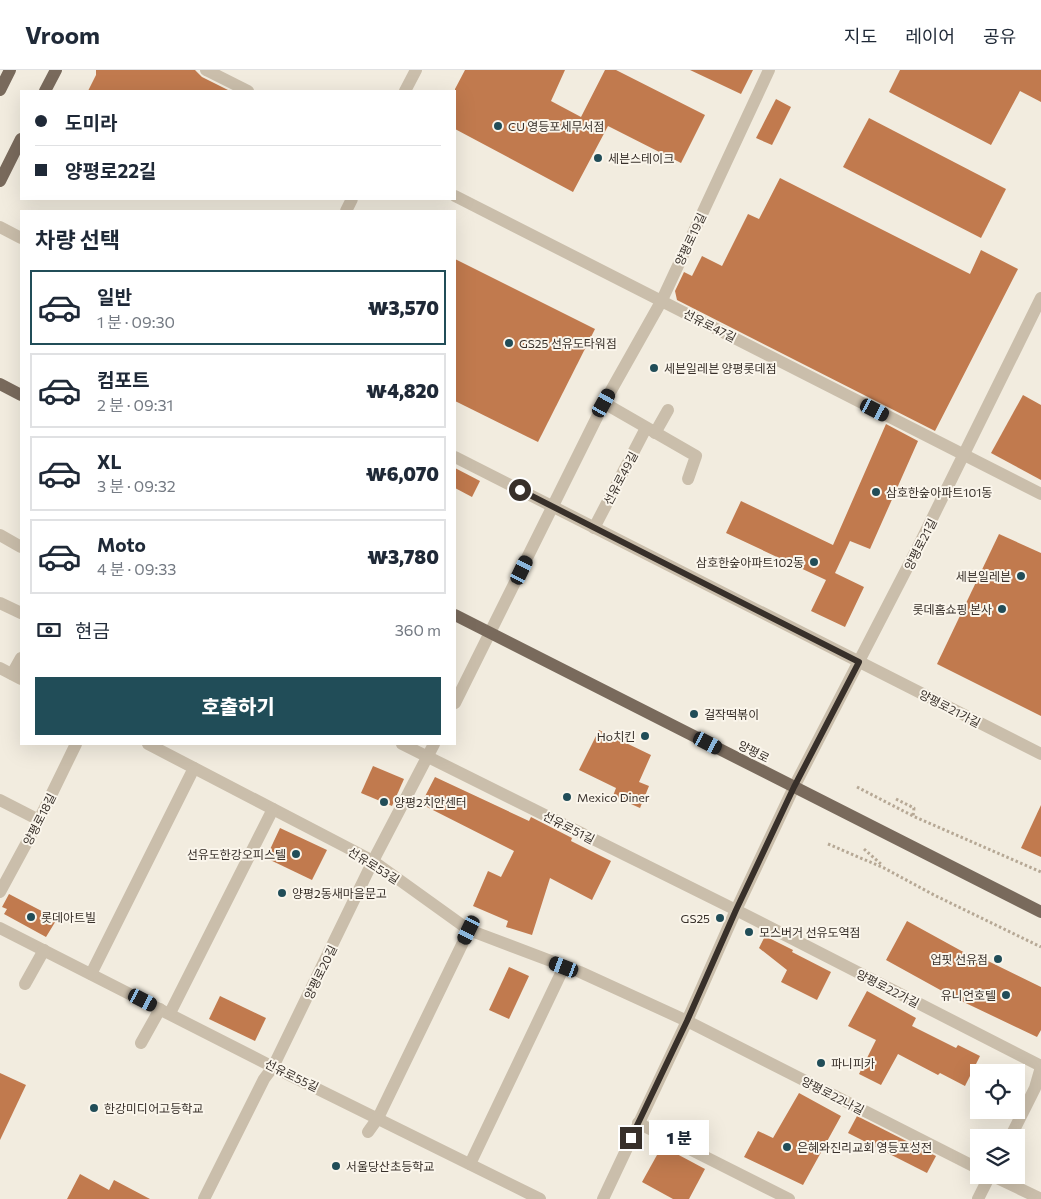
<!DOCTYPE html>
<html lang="ko">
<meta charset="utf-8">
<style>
body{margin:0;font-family:Commissioner,"Noto Sans KR",sans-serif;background:#f2f2f3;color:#1f2937;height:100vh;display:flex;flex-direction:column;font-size:19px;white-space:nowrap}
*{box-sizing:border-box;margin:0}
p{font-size:16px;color:#747a83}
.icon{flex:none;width:28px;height:28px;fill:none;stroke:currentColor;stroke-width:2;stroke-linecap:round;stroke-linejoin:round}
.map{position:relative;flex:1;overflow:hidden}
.details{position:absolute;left:20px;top:140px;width:436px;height:535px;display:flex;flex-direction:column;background:#fff;border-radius:0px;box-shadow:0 5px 20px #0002}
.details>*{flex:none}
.top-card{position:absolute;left:20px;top:20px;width:436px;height:110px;border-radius:0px;box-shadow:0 5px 20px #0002;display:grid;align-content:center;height:110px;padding:0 15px;background:#fff}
.fabs{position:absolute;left:970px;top:994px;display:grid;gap:10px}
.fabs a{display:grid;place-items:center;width:55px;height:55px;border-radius:0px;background:#fff;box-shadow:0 5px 20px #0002;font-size:25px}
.end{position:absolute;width:22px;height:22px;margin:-11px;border:6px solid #38302a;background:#fff;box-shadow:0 0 0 2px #fff}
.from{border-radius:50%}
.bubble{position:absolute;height:35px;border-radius:0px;background:#fff;box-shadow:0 5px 20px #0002;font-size:16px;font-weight:800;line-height:35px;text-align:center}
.car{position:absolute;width:15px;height:30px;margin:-15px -8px;border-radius:6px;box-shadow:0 0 4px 1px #0007;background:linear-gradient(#222 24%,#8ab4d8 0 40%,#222 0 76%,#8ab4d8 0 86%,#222 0)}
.top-card b{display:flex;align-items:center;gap:18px;height:48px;font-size:19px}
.top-card b+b{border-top:1px solid #e0e1e3}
.top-card i{width:12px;height:12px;background:#1f2937}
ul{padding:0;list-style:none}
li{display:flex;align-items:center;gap:15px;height:75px;margin:0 10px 8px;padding:0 5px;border:2px solid #e0e1e3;border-radius:0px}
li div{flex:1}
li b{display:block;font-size:19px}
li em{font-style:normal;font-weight:800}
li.on{border-color:#214d58}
li>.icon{width:45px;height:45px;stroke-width:1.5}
h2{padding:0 15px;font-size:22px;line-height:60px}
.pay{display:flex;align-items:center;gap:12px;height:55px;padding:0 15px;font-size:19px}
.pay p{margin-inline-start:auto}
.primary-button{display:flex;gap:10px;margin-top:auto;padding:10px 15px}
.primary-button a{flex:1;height:58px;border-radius:0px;background:#214d58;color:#fff;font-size:20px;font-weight:800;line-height:58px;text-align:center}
header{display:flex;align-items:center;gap:30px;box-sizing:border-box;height:70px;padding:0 25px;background:#fff;border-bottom:1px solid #e0e1e3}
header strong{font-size:24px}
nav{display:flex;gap:28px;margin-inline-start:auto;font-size:18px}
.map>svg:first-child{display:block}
.building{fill:#c17a4e}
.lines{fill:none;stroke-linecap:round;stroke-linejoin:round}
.path{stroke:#b6a895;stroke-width:3;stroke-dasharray:2.5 2.5;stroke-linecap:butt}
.minor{stroke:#cabeab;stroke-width:12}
.major{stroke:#796a5c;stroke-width:12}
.route{stroke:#38302a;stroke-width:6}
.poi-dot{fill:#214d58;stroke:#faf5eb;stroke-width:2}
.labels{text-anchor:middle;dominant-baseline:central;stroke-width:4;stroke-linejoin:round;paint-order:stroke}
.poi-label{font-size:12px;fill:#38302a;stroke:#faf5eb;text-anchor:start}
.street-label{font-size:12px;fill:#38302a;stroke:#faf5eb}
</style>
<header>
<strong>Vroom</strong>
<nav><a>지도</a><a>레이어</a><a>공유</a></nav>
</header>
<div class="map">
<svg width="1041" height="1129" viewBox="0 0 1041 1129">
<rect width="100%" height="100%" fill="#f2ecdf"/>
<g class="building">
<polygon points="96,0 195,0 202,7 230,21 88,21 96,5"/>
<polygon points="465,0 565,0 551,31 581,47 605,0 616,0 705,45 681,93 608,56 573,122 455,59 455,19"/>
<polygon points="690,0 753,0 741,24"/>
<polygon points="900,0 1041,0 1041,32 1020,21 991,75 889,22"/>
<polygon points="776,29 791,37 772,75 756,68"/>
<polygon points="869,48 1006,119 981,168 843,97"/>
<polygon points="780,108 970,204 981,180 1018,199 935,361 677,230 675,221 684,202 692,206 702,186 722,196 748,144 759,149"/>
<polygon points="455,189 595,259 538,372 455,331"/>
<polygon points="1023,325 1041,335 1041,410 991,383"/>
<polygon points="886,354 918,371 870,479 850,471 835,503 864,517 845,557 811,541 826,510 726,463 741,431 833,475"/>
<polygon points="455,398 480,411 472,427 455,418"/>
<polygon points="999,464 1041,483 1041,646 937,594"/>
<polygon points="599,660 651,685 639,712 649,716 640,738 613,726 616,718 579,700"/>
<polygon points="373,696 404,709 392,736 361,723"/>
<polygon points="435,707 529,751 531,747 572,768 571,771 611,791 592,830 550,808 532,865 506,857 508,851 473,836 488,801 501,807 514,781 421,734"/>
<polygon points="1041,735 1041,787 1021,778"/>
<polygon points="280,758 327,780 312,810 266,788"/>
<polygon points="9,824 57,849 46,867 4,844 7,839 2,837"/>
<polygon points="907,851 987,895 988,891 1041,917 1041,960 1037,967 953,927 886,890"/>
<polygon points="765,866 793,880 792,882 831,902 817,930 781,912 787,900 759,878"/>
<polygon points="509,897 529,906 509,949 489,940"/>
<polygon points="867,921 916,948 912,956 956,978 958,975 980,986 965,1016 940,1003 938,1005 898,984 881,1015 859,1004 876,970 848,956"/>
<polygon points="220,926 266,948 255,971 209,949"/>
<polygon points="0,1003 26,1015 0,1070"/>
<polygon points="799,1023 841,1046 803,1115 744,1087 758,1061 773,1068"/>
<polygon points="857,1046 936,1086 927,1103 848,1063"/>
<polygon points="662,1076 705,1099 689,1129 673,1129 642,1112"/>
<polygon points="80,1104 109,1120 114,1110 150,1129 67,1129"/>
</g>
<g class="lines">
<g class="path">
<polyline points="857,717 913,746 1041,802"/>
<polyline points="896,729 914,738 913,746"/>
<polyline points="828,774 884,798 934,825 1041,877"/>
<polyline points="864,779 882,795"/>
</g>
<g class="minor">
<polyline points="206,0 248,21"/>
<polyline points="405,21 416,0"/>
<polyline points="455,126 1041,424"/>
<polyline points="346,141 352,129"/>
<polyline points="0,157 21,168"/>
<polyline points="604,333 696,386 688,409"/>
<polyline points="655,363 668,340"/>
<polyline points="455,387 1041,684"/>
<polyline points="594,458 646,358"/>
<polyline points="0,465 21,477"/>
<polyline points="0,533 21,543"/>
<polyline points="0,598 21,609"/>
<polyline points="12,604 21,588"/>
<polyline points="455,633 604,333 662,230 769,0"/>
<polyline points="148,674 373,791 469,860 580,902 687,951 979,1099"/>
<polyline points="402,674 736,840 1041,996"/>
<polyline points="0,730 39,750"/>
<polyline points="0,822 39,750 76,674"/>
<polyline points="0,858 273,997 540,1129"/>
<polyline points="91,904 194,698"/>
<polyline points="25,914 44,880"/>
<polyline points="170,943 273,739"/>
<polyline points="141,973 160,939"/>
<polyline points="638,1053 789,1129"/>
<polyline points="368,1062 378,1048 469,860"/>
<polyline points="1010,1068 1035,1018 1041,997"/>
<polyline points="470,1094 564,897"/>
<polyline points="991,1105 1041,1129"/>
<polyline points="204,1129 264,1009 273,997 373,791 434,674"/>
<polyline points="603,1129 687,951 736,840 794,717 920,473 1041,228"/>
<polyline points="978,1129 990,1105"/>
</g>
<g class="major">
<polyline points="0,20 10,0"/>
<polyline points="45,21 56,0"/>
<polyline points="0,111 21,69"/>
<polyline points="0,314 21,325"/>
<polyline points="455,545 1041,842"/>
</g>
</g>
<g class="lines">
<polyline class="route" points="520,420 859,592 794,717 736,840 687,951 631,1068"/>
</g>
<g class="poi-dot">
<circle cx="498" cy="56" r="5"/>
<circle cx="598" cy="88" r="5"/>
<circle cx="509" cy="273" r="5"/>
<circle cx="654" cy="298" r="5"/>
<circle cx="876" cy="422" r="5"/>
<circle cx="814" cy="492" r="5"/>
<circle cx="1021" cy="506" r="5"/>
<circle cx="1002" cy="539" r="5"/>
<circle cx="694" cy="644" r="5"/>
<circle cx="645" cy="666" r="5"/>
<circle cx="567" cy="727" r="5"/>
<circle cx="384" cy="732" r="5"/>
<circle cx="296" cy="784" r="5"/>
<circle cx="282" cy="823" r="5"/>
<circle cx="31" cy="847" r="5"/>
<circle cx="720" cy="848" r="5"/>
<circle cx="749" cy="862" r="5"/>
<circle cx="998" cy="889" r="5"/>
<circle cx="1006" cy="925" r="5"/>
<circle cx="821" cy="993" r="5"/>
<circle cx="94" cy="1038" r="5"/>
<circle cx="787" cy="1077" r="5"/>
<circle cx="336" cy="1096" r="5"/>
</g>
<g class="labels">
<g class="poi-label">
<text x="508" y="56">CU 영등포세무서점</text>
<text x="608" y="88">세븐스테이크</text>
<text x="519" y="273">GS25 선유도타워점</text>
<text x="664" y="298">세븐일레븐 양평롯데점</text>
<text x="886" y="422">삼호한숲아파트101동</text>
<text x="804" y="492" text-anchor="end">삼호한숲아파트102동</text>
<text x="1011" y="506" text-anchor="end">세븐일레븐</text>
<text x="992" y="539" text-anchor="end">롯데홈쇼핑 본사</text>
<text x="704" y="644">걸작떡볶이</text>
<text x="635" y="666" text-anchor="end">Ho치킨</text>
<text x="577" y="727">Mexico Diner</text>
<text x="394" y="732">양평2치안센터</text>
<text x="286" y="784" text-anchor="end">선유도한강오피스텔</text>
<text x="292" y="823">양평2동새마을문고</text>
<text x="41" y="847">롯데아트빌</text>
<text x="710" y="848" text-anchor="end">GS25</text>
<text x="759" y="862">모스버거 선유도역점</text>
<text x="988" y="889" text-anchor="end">업핏 선유점</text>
<text x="996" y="925" text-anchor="end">유니언호텔</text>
<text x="831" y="993">파니피카</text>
<text x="104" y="1038">한강미디어고등학교</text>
<text x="797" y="1077">은혜와진리교회 영등포성전</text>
<text x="346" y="1096">서울당산초등학교</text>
</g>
<g class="street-label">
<text transform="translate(690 169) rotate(-65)">양평로19길</text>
<text transform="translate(710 255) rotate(27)">선유로47길</text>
<text transform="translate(620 408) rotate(-62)">선유로49길</text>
<text transform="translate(920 474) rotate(-63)">양평로21길</text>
<text transform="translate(950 638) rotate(27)">양평로21가길</text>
<text transform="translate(754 681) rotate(27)">양평로</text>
<text transform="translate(39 749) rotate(-63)">양평로18길</text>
<text transform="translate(569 757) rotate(27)">선유로51길</text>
<text transform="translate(374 795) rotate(32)">선유로53길</text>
<text transform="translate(320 902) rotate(-64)">양평로20길</text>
<text transform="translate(888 918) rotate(27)">양평로22가길</text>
<text transform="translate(292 1005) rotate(26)">선유로55길</text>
<text transform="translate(833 1025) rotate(27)">양평로22나길</text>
</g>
</g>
</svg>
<div class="fabs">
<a><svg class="icon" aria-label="locate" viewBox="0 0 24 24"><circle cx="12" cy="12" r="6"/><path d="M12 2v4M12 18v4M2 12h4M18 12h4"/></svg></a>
<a><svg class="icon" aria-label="layers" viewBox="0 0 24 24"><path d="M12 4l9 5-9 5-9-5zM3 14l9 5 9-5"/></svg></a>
</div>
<i class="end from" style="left:520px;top:420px"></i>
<i class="end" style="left:631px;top:1068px"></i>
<div class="bubble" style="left:649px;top:1050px;width:60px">1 분</div>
<i class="car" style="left:604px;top:333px;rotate:29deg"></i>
<i class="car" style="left:875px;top:340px;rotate:117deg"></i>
<i class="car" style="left:522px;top:500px;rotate:26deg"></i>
<i class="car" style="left:708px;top:673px;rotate:117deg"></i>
<i class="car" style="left:469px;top:860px;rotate:206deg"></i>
<i class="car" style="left:564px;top:897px;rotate:291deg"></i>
<i class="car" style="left:143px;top:930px;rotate:117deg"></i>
<div class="top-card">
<b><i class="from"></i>도미라</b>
<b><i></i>양평로22길</b>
</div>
<section class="details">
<h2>차량 선택</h2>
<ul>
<li class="on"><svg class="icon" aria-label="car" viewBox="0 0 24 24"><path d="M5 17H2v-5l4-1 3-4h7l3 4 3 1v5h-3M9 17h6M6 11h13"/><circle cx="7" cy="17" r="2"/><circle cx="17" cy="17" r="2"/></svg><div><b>일반</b><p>1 분 · 09:30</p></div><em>₩3,570</em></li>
<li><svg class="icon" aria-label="car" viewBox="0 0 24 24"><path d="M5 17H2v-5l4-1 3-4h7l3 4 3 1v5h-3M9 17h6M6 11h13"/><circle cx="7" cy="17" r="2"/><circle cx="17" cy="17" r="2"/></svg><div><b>컴포트</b><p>2 분 · 09:31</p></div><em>₩4,820</em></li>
<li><svg class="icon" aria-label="car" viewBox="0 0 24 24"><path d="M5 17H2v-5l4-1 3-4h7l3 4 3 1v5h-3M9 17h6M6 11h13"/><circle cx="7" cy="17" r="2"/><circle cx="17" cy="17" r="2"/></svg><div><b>XL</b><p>3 분 · 09:32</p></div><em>₩6,070</em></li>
<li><svg class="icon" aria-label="car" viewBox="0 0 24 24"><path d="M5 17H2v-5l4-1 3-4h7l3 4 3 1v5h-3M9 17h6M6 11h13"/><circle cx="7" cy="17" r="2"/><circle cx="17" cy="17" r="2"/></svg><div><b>Moto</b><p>4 분 · 09:33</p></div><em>₩3,780</em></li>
</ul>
<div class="pay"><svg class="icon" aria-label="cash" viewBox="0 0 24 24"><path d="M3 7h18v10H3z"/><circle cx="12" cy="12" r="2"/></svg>현금<p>360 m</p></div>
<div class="primary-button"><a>호출하기</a></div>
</section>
</div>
